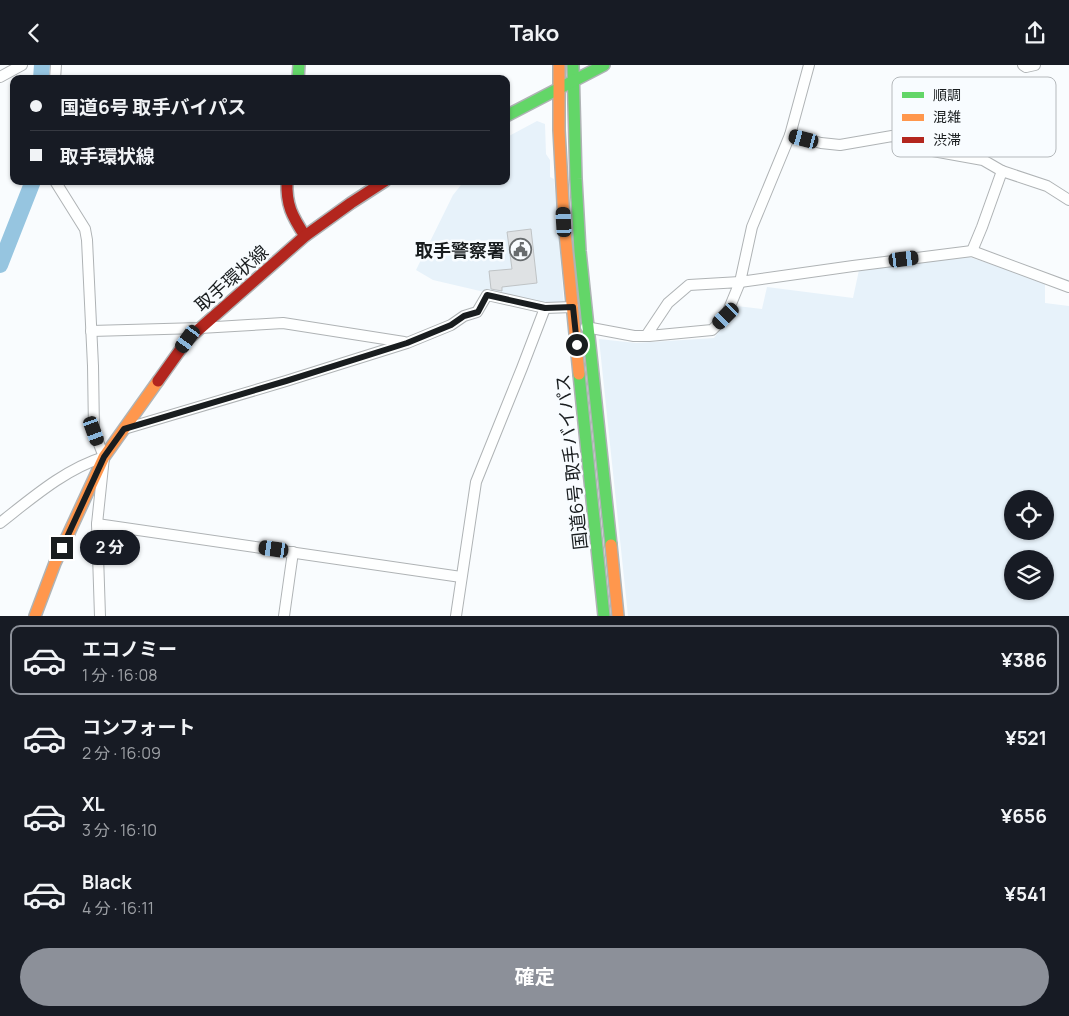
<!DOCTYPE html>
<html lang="ja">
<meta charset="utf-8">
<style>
body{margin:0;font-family:Manrope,"Noto Sans JP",sans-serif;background:#242831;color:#f1f3f6;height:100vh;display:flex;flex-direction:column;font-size:19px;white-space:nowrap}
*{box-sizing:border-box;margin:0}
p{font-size:16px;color:#9ea1a6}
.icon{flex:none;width:28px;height:28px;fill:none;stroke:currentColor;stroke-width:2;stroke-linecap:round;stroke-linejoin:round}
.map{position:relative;height:551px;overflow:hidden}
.drawer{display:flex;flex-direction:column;background:#171b24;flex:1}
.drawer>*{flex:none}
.guide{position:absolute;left:10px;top:10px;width:500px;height:110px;border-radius:10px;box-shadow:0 1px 4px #0004;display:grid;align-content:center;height:110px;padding:0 20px;background:#171b24}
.tools{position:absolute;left:1004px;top:425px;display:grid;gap:10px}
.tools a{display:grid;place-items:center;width:50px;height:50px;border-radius:50%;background:#171b24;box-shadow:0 1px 4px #0004;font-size:25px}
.end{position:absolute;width:22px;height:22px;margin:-11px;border:6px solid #191d1f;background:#fff;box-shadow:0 0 0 2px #fff}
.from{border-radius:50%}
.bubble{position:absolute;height:35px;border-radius:18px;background:#171b24;box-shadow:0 1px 4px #0004;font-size:16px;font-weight:700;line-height:35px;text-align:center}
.car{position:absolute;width:15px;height:30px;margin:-15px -8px;border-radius:6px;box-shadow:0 0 4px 1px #0007;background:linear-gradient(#222 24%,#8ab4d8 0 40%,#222 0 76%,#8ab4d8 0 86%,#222 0)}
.guide b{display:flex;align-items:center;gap:18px;height:48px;font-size:19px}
.guide b+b{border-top:1px solid #363941}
.guide i{width:12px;height:12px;background:#f1f3f6}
ul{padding:9px 0 0;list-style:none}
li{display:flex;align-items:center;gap:15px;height:70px;margin:0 10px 8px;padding:0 10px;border:2px solid transparent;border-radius:10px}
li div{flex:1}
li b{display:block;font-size:19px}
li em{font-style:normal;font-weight:700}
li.selected{border-color:#8c9099}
li>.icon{width:45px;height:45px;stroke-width:1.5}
.primary-button{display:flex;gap:10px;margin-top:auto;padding:10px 20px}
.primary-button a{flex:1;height:58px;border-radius:30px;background:#8c9099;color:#fff;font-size:20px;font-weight:700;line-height:58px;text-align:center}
header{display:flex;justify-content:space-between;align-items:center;height:65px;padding:0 20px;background:#171b24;font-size:22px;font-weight:700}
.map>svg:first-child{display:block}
.built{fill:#e7f2fa;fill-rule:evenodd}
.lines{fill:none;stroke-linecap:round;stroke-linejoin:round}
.river{stroke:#96c5e0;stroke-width:16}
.building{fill:#dfe2e4;stroke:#bfc3c5}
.street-casing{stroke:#afb3b5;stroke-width:12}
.fast-casing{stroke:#afb3b5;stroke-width:14}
.slow-casing{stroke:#afb3b5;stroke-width:14}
.jam-casing{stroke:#afb3b5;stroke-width:14}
.street{stroke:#feffff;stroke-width:10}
.fast{stroke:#63d668;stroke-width:11}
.slow{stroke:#ff974d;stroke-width:11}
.jam{stroke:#b3261e;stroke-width:11}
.route{stroke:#191d1f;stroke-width:6}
.labels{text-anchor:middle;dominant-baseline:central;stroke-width:5;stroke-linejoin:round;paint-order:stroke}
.poi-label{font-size:18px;font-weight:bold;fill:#191d1f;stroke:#f8fcff;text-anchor:end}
.street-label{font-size:18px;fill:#191d1f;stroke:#f8fcff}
.key{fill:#f8fcff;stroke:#b5b9bc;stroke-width:1}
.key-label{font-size:14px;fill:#191d1f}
</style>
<header><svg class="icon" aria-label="back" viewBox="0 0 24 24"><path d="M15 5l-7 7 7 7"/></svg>Tako<svg class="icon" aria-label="share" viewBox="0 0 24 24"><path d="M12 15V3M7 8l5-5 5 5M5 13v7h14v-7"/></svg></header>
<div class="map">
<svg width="1069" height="551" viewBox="0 0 1069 551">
<rect width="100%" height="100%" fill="#f9fcfe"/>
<g class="built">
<polygon points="537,56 545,59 546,89 550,95 550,112 554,114 564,239 540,240 433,215 416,205 453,130 461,120 461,116 506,116 506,71 509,71"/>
<path d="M 969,192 L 1019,208 L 1045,219 L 1045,238 L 1069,241 L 1069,551 L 628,551 L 599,274 L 636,278 L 714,273 L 737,241 L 762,244 L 767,222 L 853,233 L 859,205 ZM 1012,434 L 1045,434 L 1045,466 L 1012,466 ZM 1012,494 L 1045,494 L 1045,526 L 1012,526 Z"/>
</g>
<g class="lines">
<g class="river">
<polyline points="41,14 42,0"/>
<polyline points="0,200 33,116"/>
</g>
</g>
<polygon class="building" points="531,164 537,218 502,222 502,226 491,224 489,206 512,204 507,167"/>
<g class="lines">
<defs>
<g id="street">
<polyline points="809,0 790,70 752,162 740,217 853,201 972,186 1069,222"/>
<polyline points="1023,0 1026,2 1035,0"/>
<polyline points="0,12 22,0"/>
<polyline points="55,14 56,0"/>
<polyline points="790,70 821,78 840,80 892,71 933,86 983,95 1002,106 982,162 972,186"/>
<polyline points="1002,106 1047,121 1069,135"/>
<polyline points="55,116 85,164 87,175 93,301 94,366 104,392 97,459 100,551"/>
<polyline points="586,262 634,271 649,271 712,265 726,251 740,217 689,220 668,238 646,271"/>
<polyline points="91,266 200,263 283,258 404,277"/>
<polyline points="124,364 286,316 407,278 451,260 464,251 477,247 487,230 545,243 573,242"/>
<path d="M 0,458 C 32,433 65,404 104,392"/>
<polyline points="97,459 461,512"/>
<polyline points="284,551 293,487"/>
<polyline points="456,551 476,417 522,303 545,243"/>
</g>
<g id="fast">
<polyline points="573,0 576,114 580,186 611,480"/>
<polyline points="298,14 299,0"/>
<polyline points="506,51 604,0"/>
<polyline points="579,309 604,551"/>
</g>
<g id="slow">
<polyline points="559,0 559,65 564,157 579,309"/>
<polyline points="611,480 618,551"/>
<polyline points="35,551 55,498 104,392 158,316"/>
</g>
<g id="jam">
<path d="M 287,116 C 286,140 292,151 305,171"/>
<polyline points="158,316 188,274 305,171 351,138 385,116"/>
</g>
</defs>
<use href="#street" class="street-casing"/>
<use href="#fast" class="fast-casing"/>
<use href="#slow" class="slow-casing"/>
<use href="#jam" class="jam-casing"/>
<use href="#street" class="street"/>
<use href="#fast" class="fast"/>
<use href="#slow" class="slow"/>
<use href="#jam" class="jam"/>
</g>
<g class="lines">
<polyline class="route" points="62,483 104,392 124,364 286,316 407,278 451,260 464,251 478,247 487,230 545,243 573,242 577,280"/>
</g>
<defs>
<symbol id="civic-ring" viewBox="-11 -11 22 22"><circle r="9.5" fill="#f8fcff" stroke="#676b6d" stroke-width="1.5"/><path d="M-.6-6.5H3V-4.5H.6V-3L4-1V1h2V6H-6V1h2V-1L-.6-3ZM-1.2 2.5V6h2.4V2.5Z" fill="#676b6d"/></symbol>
</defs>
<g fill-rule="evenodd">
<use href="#civic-ring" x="508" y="172" width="25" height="25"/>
</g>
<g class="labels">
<g class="poi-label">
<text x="505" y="185">取手警察署</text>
</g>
<g class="street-label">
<text transform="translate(231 213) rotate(-41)">取手環状線</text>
<text transform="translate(571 397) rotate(-96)">国道6号 取手バイパス</text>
</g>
</g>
<rect x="892" y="12" width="164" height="80" rx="8" class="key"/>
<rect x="902" y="27" width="22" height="6" fill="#63d668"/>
<rect x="902" y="49" width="22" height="7" fill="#ff974d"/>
<rect x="902" y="72" width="22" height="6" fill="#b3261e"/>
<g class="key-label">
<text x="933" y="35">順調</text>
<text x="933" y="57">混雑</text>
<text x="933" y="80">渋滞</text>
</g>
</svg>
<div class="tools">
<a><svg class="icon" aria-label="locate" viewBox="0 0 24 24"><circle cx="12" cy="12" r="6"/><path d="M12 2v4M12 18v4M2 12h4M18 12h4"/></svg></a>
<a><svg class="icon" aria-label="layers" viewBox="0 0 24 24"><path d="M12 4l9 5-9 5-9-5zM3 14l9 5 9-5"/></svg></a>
</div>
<i class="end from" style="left:577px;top:280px"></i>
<i class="end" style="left:62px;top:483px"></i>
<div class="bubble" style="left:80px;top:465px;width:60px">2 分</div>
<i class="car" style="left:804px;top:74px;rotate:285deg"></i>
<i class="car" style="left:564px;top:157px;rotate:357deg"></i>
<i class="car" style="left:904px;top:194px;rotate:83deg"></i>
<i class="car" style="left:726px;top:251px;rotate:225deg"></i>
<i class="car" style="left:188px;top:274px;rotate:216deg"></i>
<i class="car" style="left:94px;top:366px;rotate:160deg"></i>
<i class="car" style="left:274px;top:484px;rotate:278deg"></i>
<div class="guide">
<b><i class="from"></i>国道6号 取手バイパス</b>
<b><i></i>取手環状線</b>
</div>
</div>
<section class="drawer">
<ul>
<li class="selected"><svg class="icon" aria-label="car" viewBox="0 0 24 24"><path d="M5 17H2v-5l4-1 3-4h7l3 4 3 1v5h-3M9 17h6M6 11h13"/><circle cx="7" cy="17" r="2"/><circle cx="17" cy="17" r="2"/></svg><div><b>エコノミー</b><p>1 分 · 16:08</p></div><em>¥386</em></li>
<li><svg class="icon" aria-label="car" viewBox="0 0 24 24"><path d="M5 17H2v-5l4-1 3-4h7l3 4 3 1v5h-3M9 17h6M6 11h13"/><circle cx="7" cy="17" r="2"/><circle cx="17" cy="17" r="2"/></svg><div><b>コンフォート</b><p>2 分 · 16:09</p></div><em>¥521</em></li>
<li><svg class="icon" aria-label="car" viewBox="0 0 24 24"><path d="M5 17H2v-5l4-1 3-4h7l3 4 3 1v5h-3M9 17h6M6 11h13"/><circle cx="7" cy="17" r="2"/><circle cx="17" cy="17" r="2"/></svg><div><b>XL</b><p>3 分 · 16:10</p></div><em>¥656</em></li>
<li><svg class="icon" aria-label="car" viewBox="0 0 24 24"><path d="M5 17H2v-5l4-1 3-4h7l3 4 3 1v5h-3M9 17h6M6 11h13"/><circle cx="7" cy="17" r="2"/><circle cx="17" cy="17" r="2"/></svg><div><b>Black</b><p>4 分 · 16:11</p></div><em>¥541</em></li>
</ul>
<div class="primary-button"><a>確定</a></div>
</section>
